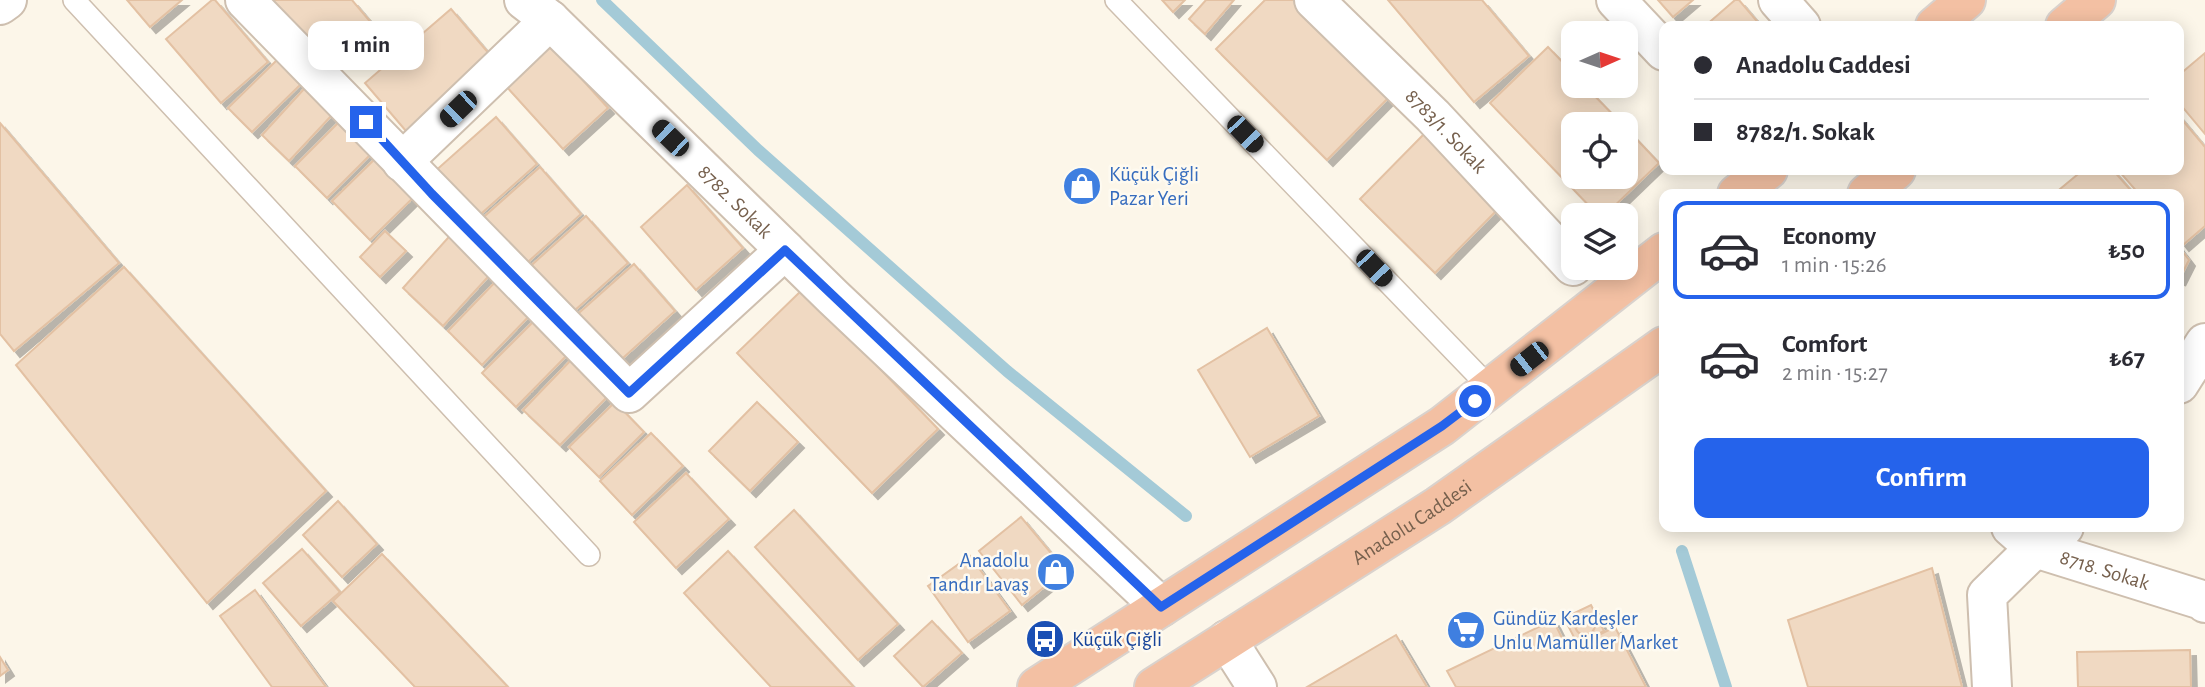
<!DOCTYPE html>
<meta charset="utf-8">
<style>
body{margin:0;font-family:"Alegreya Sans",sans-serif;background:#f7f7f7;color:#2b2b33;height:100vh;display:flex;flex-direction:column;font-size:26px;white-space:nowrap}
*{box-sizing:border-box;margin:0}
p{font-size:23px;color:#7c7c81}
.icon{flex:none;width:38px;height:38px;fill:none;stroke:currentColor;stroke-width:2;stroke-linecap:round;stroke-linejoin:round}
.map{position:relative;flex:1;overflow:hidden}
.panel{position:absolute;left:1659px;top:189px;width:525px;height:343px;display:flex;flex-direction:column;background:#fff;border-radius:14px;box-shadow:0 4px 18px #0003}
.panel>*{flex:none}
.hud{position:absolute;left:1659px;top:21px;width:525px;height:154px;border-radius:14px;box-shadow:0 4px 18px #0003;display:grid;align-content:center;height:154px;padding:0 35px;background:#fff}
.needle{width:46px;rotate:87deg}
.buttons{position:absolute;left:1561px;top:21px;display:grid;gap:14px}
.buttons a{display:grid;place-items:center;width:77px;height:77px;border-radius:14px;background:#fff;box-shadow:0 4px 18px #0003;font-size:35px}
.end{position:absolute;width:32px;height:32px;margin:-16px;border:9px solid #2563eb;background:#fff;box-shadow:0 0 0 4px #fff}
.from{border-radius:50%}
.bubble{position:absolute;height:49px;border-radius:14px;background:#fff;box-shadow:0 4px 18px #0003;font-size:23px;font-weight:700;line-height:49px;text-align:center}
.car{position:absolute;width:21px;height:42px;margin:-21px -10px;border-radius:9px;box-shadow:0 0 5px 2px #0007;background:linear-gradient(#222 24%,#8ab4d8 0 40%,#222 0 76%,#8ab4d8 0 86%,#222 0)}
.hud b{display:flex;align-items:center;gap:24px;height:66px;font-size:26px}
.hud b+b{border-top:2px solid #e1e1e2}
.hud i{width:18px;height:18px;background:#2b2b33}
ul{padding:12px 0 0;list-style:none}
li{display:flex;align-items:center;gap:21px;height:98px;margin:0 14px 10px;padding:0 21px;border:4px solid transparent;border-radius:14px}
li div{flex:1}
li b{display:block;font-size:26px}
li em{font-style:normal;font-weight:700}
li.active{border-color:#2563eb}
li>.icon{width:63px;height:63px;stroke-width:1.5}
.cta{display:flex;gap:14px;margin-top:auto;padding:14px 35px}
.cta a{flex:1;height:80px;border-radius:14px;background:#2563eb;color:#fff;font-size:28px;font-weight:700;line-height:80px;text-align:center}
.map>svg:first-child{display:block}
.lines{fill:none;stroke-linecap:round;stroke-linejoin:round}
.stream{stroke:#a4cad7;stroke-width:12}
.building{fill:#f0d9c2;stroke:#e3c1a3;stroke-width:2;filter:url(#shadow)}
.lane-casing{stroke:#cebfaf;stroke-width:24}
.street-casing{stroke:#cebfaf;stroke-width:42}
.highway-casing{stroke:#d9d2cd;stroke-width:42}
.lane{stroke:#fff;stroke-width:21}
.street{stroke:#fff;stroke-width:38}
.highway{stroke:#f3c0a3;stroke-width:38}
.route{stroke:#2563eb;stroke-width:9}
.labels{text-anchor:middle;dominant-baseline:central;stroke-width:5;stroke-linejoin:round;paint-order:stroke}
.street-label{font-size:21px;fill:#76604d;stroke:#fefaf0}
.shop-label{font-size:21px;fill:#366cbe;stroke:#fefaf0;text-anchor:start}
.transit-label{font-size:21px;fill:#164399;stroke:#fefaf0;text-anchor:start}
</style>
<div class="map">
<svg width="2205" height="687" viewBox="0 0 2205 687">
<defs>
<filter id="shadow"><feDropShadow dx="6" dy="6" stdDeviation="0" flood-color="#0004"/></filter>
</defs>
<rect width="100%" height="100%" fill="#fcf6e9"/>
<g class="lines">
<g class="stream">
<polyline points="602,0 758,150 1007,371 1186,516"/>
<polyline points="1682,551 1726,687"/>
</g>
</g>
<g class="building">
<polygon points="127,0 182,0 150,27"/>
<polygon points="212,0 215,0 268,62 221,103 166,39"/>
<polygon points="272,0 352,0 373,25 326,66 271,1"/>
<polygon points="1162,0 1185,0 1173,12"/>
<polygon points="1206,0 1234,0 1205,34 1189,19"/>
<polygon points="1265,0 1311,0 1399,87 1327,160 1216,49"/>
<polygon points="1388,0 1482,0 1529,56 1474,102"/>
<polygon points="1658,0 1693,0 1673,17"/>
<polygon points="1735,0 1739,0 1761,26 1705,26"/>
<polygon points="451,9 491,56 406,131 365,83"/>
<polygon points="550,44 608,108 563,149 505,85"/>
<polygon points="1548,47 1573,73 1573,86 1585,86 1622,124 1573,124 1573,177 1626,177 1626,128 1659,163 1605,215 1598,215 1490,103"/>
<polygon points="2205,53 2205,134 2179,103 2179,75"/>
<polygon points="277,60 301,84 252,132 228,108"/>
<polygon points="304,89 332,115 289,161 262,135"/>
<polygon points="2179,116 2205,147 2205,226 2183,245 2179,240 2179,194 2139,194 2118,170 2179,170"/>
<polygon points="344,117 376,149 327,198 295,166"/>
<polygon points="496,117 537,164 474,220 433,173"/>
<polygon points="0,123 119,263 14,351 0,334"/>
<polygon points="1426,132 1501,206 1435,273 1360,199"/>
<polygon points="383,151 421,190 370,240 332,201"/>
<polygon points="540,167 581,214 519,270 477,223"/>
<polygon points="2083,170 2113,170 2134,194 2054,194"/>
<polygon points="687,185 743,248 696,290 641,227"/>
<polygon points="586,216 628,263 565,319 524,272"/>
<polygon points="456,229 497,267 443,326 403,288"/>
<polygon points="385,231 406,251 380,277 360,257"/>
<polygon points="2179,247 2189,260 2179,280"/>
<polygon points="634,264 675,311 613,367 571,320"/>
<polygon points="124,267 326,491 207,603 16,365"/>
<polygon points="501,276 535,310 482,365 448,331"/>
<polygon points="803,289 938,429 872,493 737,353"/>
<polygon points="540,315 574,348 516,407 482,373"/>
<polygon points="1267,328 1319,416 1250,457 1198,370"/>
<polygon points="573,358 610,394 560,445 523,410"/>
<polygon points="615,402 644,432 599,477 569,447"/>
<polygon points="757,402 798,442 750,491 709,451"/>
<polygon points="651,433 683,466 632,515 600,481"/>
<polygon points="686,473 729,519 676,568 634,522"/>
<polygon points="338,501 377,544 342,577 303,535"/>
<polygon points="794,510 898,624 858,660 755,547"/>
<polygon points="1021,517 1065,570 1022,605 979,551"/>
<polygon points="302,549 340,592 301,626 263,583"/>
<polygon points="728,551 853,686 852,687 771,687 684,593"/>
<polygon points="382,554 508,687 415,687 333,601"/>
<polygon points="970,556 1010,611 968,642 928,586"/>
<polygon points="1932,568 1962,687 1808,687 1788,620"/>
<polygon points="255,590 326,687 272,687 220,616"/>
<polygon points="1591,605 1604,631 1578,645 1564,618"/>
<circle cx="1585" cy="625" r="10"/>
<polygon points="1553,620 1568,650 1615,627 1646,687 1456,687 1447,671"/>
<polygon points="932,621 962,653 923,687 894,656"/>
<polygon points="1396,635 1427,687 1307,687"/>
<polygon points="2190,650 2191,687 2078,687 2077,652"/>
<polygon points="0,657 8,670 0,676"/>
</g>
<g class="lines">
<defs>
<g id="lane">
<polyline points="74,0 589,555"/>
<polyline points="1116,0 1491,389"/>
</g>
<g id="street">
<polyline points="245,0 629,393 785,250"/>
<path id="s1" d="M 524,0 L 550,20 L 833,297 L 1161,607"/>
<path id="s2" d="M 1314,0 L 1433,116 L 1573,266"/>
<polyline points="1616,0 1664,51"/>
<polyline points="1778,0 1801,26"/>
<polyline points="0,5 7,0"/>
<polyline points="402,162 550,20"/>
<polyline points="2179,384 2205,343"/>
<path id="s3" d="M 2011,527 L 2035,548 L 2202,600 L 2205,603"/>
<polyline points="1227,640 1257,687"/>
<polyline points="1992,687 1987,595 2035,548 2064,527"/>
</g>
<g id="highway">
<polyline points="1935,26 1966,0"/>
<polyline points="2065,26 2096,0"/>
<polyline points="1737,194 1768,170"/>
<polyline points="1867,194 1896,170"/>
<polyline points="1037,687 1442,426 1664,252"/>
<path id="s4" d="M 1154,687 L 1438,506 L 1664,346"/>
</g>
</defs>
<use href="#lane" class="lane-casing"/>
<use href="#street" class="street-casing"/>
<use href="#highway" class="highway-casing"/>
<use href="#lane" class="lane"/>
<use href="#street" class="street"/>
<use href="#highway" class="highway"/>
</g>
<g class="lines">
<polyline class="route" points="366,122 432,194 629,393 785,250 1161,607 1442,426 1475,401"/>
</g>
<defs>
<symbol id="shop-disc" viewBox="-11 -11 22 22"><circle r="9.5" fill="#3f7fe0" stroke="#fefaf0"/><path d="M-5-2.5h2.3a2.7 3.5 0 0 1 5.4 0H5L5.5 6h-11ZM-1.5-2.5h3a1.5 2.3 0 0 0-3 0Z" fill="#fff"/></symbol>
<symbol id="supermarket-disc" viewBox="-11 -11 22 22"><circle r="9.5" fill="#3f7fe0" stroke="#fefaf0"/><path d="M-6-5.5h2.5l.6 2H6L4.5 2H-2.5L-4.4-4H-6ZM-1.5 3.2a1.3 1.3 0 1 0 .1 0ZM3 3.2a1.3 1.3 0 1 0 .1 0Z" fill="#fff"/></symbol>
<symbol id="bus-disc" viewBox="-11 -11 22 22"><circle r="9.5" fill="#1a4fb4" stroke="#fefaf0"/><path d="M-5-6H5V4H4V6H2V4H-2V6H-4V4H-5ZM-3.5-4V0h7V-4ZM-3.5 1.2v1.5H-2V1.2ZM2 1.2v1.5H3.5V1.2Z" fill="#fff"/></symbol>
</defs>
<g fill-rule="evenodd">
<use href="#shop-disc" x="1060" y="164" width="44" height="44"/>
<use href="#shop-disc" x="1034" y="550" width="44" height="44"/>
<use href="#supermarket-disc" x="1444" y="608" width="44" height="44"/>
<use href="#bus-disc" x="1023" y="617" width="44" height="44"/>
</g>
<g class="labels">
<g class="street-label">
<text stroke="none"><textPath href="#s2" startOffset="186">8783/1. Sokak</textPath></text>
<text stroke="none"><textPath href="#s1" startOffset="292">8782. Sokak</textPath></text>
<text stroke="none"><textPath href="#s4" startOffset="306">Anadolu Caddesi</textPath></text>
<text stroke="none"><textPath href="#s3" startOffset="105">8718. Sokak</textPath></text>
</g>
<g class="shop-label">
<text x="1109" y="174">Küçük Çiğli<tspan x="1109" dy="24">Pazar Yeri</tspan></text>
<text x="1029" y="560" text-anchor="end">Anadolu<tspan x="1029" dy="24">Tandır Lavaş</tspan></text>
<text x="1493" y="618">Gündüz Kardeşler<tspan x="1493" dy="24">Unlu Mamüller Market</tspan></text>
</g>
<g class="transit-label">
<text x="1072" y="639">Küçük Çiğli</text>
</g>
</g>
</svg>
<div class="buttons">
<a><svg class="needle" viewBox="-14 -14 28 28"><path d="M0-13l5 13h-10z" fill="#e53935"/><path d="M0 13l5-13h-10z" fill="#7c7c81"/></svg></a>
<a><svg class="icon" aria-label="locate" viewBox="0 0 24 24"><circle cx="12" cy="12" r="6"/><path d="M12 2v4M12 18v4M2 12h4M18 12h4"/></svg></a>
<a><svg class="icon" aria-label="layers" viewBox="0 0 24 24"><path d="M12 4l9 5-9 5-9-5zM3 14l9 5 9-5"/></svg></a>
</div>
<i class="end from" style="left:1475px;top:401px"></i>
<i class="end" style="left:366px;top:122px"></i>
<div class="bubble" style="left:308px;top:21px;width:116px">1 min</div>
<i class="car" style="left:458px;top:109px;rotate:226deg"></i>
<i class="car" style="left:1245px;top:134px;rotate:136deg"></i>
<i class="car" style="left:670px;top:138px;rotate:314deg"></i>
<i class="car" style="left:1374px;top:268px;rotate:136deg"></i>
<i class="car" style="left:1529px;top:359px;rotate:232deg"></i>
<div class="hud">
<b><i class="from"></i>Anadolu Caddesi</b>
<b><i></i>8782/1. Sokak</b>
</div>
<section class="panel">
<ul>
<li class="active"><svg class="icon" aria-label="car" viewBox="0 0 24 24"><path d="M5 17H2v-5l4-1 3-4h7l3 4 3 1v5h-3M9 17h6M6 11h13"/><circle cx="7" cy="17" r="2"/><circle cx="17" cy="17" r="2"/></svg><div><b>Economy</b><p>1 min · 15:26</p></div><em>₺50</em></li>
<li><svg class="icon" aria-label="car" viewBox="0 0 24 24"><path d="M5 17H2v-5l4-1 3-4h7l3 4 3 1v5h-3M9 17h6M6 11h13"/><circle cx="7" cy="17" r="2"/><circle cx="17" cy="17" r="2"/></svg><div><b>Comfort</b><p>2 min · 15:27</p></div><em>₺67</em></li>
</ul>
<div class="cta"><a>Confirm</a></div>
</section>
</div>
